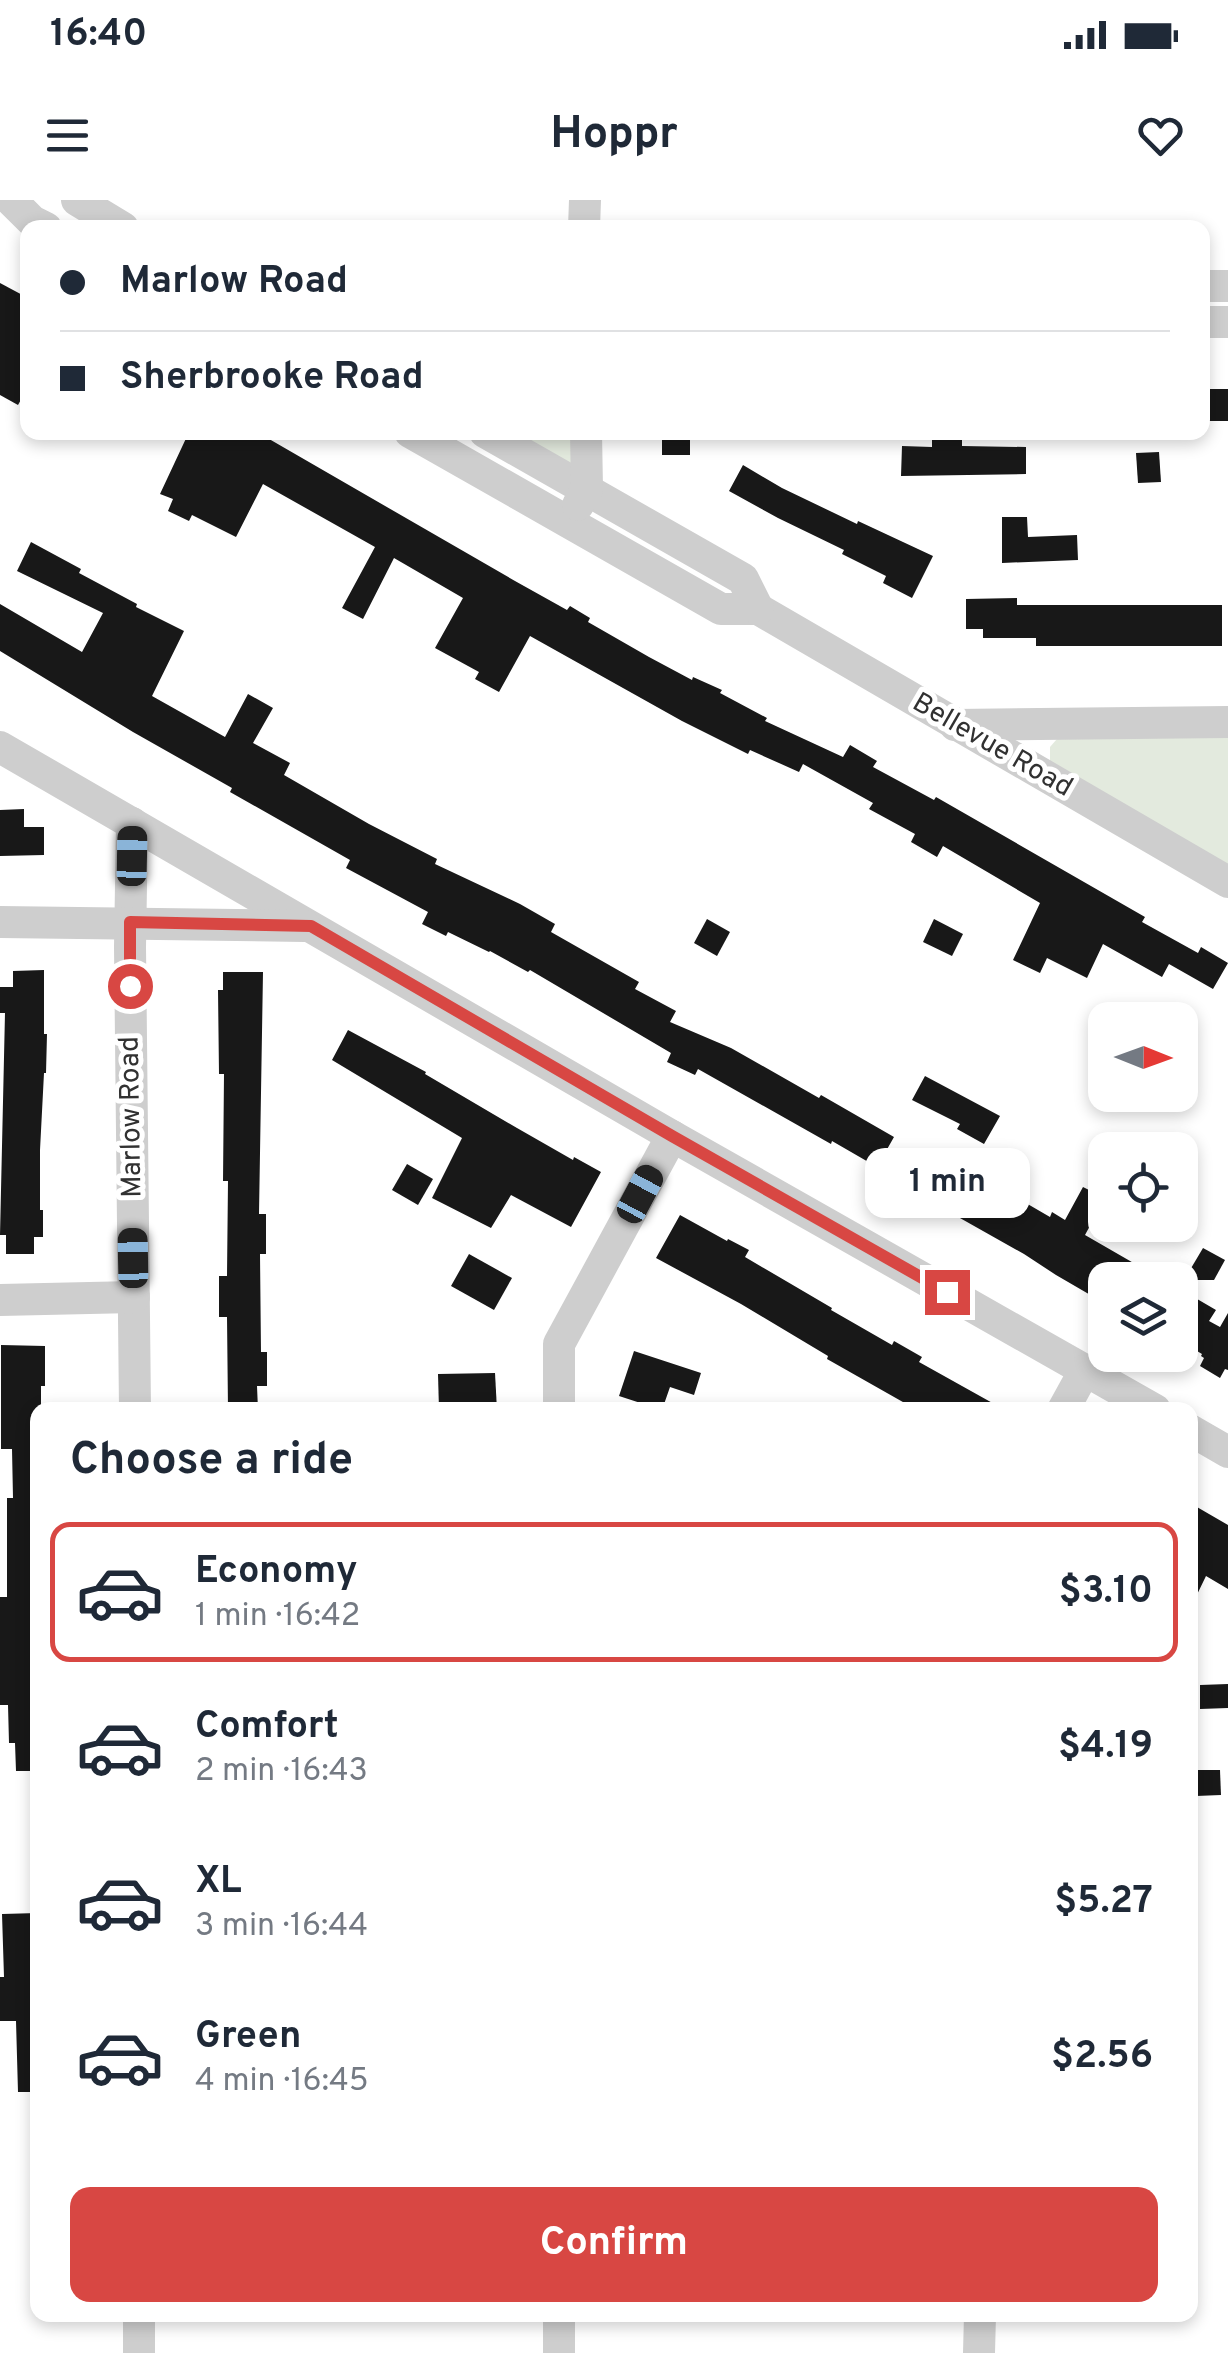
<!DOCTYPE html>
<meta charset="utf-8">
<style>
body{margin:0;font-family:Overpass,sans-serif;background:#f6f6f7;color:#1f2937;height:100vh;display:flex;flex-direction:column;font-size:38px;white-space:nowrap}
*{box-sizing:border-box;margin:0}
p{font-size:32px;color:#747a83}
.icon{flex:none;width:55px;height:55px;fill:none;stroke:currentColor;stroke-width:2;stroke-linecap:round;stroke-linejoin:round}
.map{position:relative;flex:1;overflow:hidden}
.details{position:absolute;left:30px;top:1202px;width:1168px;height:920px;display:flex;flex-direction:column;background:#fff;border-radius:20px;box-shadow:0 5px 15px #0003}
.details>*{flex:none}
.banner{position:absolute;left:20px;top:20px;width:1190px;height:220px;border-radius:20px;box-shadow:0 5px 15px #0003;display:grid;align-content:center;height:220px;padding:0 40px;background:#fff}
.needle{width:65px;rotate:91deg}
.tools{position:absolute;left:1088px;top:802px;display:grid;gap:20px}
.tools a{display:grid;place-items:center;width:110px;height:110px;border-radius:20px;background:#fff;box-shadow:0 5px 15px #0003;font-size:50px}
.end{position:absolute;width:45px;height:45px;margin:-22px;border:12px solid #d84743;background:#fff;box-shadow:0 0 0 5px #fff}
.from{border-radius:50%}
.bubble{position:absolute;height:70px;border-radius:20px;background:#fff;box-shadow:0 5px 15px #0003;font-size:32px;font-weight:700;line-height:70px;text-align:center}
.car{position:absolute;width:30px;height:60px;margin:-30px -15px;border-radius:12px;box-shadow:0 0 8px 2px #0007;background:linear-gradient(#222 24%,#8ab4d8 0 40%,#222 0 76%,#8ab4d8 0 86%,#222 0)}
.banner b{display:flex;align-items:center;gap:35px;height:95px;font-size:38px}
.banner b+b{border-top:2px solid #e0e1e3}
.banner i{width:25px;height:25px;background:#1f2937}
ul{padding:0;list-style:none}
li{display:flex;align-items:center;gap:30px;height:140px;margin:0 20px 15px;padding:0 20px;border:5px solid transparent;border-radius:20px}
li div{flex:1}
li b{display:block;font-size:38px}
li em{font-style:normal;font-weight:700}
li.on{border-color:#d84743}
li>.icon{width:90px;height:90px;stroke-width:1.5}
h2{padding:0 40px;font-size:45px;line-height:120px}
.button{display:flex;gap:20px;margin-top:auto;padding:20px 40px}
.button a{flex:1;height:115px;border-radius:20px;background:#d84743;color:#fff;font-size:40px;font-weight:700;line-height:115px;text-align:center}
.status{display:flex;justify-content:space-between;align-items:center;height:70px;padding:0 50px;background:#fff;direction:ltr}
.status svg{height:28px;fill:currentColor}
header{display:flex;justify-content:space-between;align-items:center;height:130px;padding:0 40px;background:#fff;font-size:45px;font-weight:700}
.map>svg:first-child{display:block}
.green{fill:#e3eade}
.building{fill:#181818}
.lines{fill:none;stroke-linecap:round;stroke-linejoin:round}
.minor{stroke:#cecece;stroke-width:32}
.route{stroke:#d84743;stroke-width:12}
.labels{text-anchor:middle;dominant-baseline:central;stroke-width:10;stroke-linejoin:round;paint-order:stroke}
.street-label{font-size:28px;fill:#313131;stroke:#fff}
</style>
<div class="status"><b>16:40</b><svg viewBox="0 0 49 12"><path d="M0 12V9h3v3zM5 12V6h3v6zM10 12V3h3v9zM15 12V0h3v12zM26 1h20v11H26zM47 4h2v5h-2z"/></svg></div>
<header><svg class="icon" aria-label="menu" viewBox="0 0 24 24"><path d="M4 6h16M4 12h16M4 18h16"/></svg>Hoppr<svg class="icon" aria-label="heart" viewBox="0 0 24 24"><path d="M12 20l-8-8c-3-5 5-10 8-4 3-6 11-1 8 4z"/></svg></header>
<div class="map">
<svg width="1228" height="2153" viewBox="0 0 1228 2153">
<rect width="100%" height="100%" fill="#fff"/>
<g class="green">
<polygon points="502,233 580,233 582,278"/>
<polygon points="1228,537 1228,670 1050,563 1050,547 1057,539"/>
</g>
<g class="building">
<polygon points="0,83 28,98 28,187 18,205 0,195"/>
<rect x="1202" y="189" width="26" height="32"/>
<polygon points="189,232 257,232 515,381 567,410 570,406 590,418 588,422 649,457 692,480 693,477 722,490 720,493 767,518 765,521 843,557 850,545 877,561 873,567 934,600 936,597 1145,717 1142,722 1198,753 1201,747 1228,763 1213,789 1169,764 1162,777 1103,744 1087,778 1047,758 1040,773 1013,760 1040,703 943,646 937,657 911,642 915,634 869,609 873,603 803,564 799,572 750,550 748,554 682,521 530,436 499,492 475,479 479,472 435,448 463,398 394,358 363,419 342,408 375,347 263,284 236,337 192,315 189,321 168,311 173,299 160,294"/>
<rect x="662" y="232" width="28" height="23"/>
<polygon points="932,232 962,232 962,246 1026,247 1026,274 901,276 902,246 932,247"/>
<polygon points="1159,252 1161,282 1138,283 1136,253"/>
<polygon points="743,265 782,288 857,324 858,321 933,356 912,398 883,383 886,376 842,354 844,350 778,318 729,291"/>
<polygon points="1002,317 1027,317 1028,337 1077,335 1078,360 1002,363"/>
<polygon points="31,342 81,369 79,373 137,404 136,407 184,431 152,496 225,537 248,494 273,508 253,543 290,563 284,575 369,624 437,659 435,664 520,704 555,724 551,732 639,782 635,789 676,811 670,822 731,848 819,898 821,895 894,937 877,967 832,941 831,944 698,869 695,875 667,862 671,853 530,770 528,772 490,751 489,752 448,732 446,736 422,724 428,712 346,668 350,660 230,592 232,588 133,532 0,451 0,404 82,452 103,413 17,371"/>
<polygon points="1017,398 1017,405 1222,405 1222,446 1036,446 1036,438 983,438 983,429 966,429 966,399"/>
<polygon points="24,609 24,627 44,627 44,655 0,656 0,610"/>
<polygon points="707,719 730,732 717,756 694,743"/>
<polygon points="934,719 963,734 952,756 923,742"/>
<polygon points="44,770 44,834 47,834 46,873 44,873 40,950 40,1010 43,1010 43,1037 34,1037 34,1054 6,1054 6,1035 0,1035 5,813 0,813 0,787 13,787 13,771"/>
<polygon points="223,772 263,772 259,1014 266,1014 266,1054 260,1054 261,1152 267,1152 267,1186 257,1186 258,1210 228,1210 227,1117 219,1117 219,1076 227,1076 228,981 223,981 224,874 219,874 218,790 223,790"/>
<polygon points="348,830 426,872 425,874 517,928 573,960 574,957 601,972 571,1027 511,995 491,1028 432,998 462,938 332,860"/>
<polygon points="925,876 1000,916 984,944 957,929 960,924 912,900"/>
<polygon points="407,964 433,979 418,1005 392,990"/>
<polygon points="969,965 995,981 993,984 1050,1017 1052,1012 1065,1020 1083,987 1105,998 1085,1035 1163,1080 1105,1080 1105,1089 1099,1100 1056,1075 1024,1054 944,1009"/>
<polygon points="680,1015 727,1041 728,1039 749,1050 745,1057 832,1108 831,1110 892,1145 894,1141 922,1157 919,1162 1005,1210 917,1210 827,1159 828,1156 741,1104 656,1058"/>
<polygon points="1203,1048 1225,1060 1214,1080 1184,1080"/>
<polygon points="469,1054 512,1078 494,1110 451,1086"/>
<polygon points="1180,1089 1216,1110 1209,1121 1220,1127 1228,1113 1228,1170 1225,1169 1220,1178 1200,1166 1204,1158 1201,1156 1202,1154 1180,1141"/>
<polygon points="1,1145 45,1146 45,1186 41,1186 41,1210 38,1210 38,1571 16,1571 15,1543 9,1543 8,1505 0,1505 0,1397 7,1397 7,1298 13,1298 12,1249 1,1249"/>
<polygon points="634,1151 701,1173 694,1195 670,1187 662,1210 619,1196"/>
<polygon points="495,1173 497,1210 439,1210 438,1174"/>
<polygon points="1190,1303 1228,1325 1228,1389 1206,1376 1190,1409"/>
<polygon points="1228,1484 1228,1508 1200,1509 1200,1485"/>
<polygon points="1195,1570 1220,1570 1221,1595 1196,1596"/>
<polygon points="38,1713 38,1892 18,1892 16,1821 0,1821 0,1777 4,1777 2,1714"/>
</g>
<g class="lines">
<g class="minor">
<polyline points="11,0 32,21 46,28"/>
<polyline points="77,0 123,28"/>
<polyline points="584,28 585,0"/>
<polyline points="1202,86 1228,86"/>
<polyline points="1202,122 1228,122"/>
<polyline points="410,232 721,409 758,409 1228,682"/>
<polyline points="485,232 743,379 758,409"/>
<polyline points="578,305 587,289 586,232"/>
<polyline points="955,525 1228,522"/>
<polyline points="0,547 672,936 1155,1210"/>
<polyline points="132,623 130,747 135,1210"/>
<polyline points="0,722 305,726"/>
<polyline points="0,1100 134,1097"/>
<polyline points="559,1210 559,1144 672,936"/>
<polyline points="1063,1210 1085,1170"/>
<polyline points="1190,1230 1228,1252"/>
<polyline points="559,2115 559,2153"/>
<polyline points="139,2153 139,2115"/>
<polyline points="979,2153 980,2115"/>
</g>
</g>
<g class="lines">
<polyline class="route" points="130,786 130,722 311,726 672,936 947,1092"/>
</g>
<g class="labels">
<g class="street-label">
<text transform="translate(992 546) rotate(30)">Bellevue Road</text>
<text transform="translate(132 917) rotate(-91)">Marlow Road</text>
</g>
</g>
</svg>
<div class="tools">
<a><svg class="needle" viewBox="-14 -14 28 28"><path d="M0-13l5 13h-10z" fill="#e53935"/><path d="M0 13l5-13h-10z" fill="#747a83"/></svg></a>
<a><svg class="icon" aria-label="locate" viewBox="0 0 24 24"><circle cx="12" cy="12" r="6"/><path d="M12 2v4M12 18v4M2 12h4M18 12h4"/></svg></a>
<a><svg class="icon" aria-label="layers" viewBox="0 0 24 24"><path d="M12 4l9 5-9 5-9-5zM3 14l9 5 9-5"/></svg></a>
</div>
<i class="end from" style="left:130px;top:786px"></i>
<i class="end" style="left:947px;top:1092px"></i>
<div class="bubble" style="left:865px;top:948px;width:165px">1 min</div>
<i class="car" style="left:132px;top:656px;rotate:1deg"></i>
<i class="car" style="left:640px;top:994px;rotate:28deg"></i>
<i class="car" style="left:133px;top:1058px;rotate:359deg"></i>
<div class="banner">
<b><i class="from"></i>Marlow Road</b>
<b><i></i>Sherbrooke Road</b>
</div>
<section class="details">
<h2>Choose a ride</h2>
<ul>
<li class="on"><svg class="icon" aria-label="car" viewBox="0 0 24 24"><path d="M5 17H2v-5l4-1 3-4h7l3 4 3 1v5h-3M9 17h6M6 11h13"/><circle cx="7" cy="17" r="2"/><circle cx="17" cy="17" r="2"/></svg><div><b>Economy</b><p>1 min · 16:42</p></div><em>$3.10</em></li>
<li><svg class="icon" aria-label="car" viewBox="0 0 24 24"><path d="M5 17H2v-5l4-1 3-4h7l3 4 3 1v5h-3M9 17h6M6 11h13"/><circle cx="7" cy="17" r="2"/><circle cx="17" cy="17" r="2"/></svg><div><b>Comfort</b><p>2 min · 16:43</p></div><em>$4.19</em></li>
<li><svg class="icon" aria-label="car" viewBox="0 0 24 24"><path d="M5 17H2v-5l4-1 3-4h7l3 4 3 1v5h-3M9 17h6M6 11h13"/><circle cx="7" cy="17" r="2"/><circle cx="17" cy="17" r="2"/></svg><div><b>XL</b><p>3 min · 16:44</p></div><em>$5.27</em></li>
<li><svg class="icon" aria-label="car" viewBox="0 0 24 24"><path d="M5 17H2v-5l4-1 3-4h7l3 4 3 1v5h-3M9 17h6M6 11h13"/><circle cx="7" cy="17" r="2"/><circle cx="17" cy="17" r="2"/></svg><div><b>Green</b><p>4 min · 16:45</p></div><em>$2.56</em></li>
</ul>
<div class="button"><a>Confirm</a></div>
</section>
</div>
